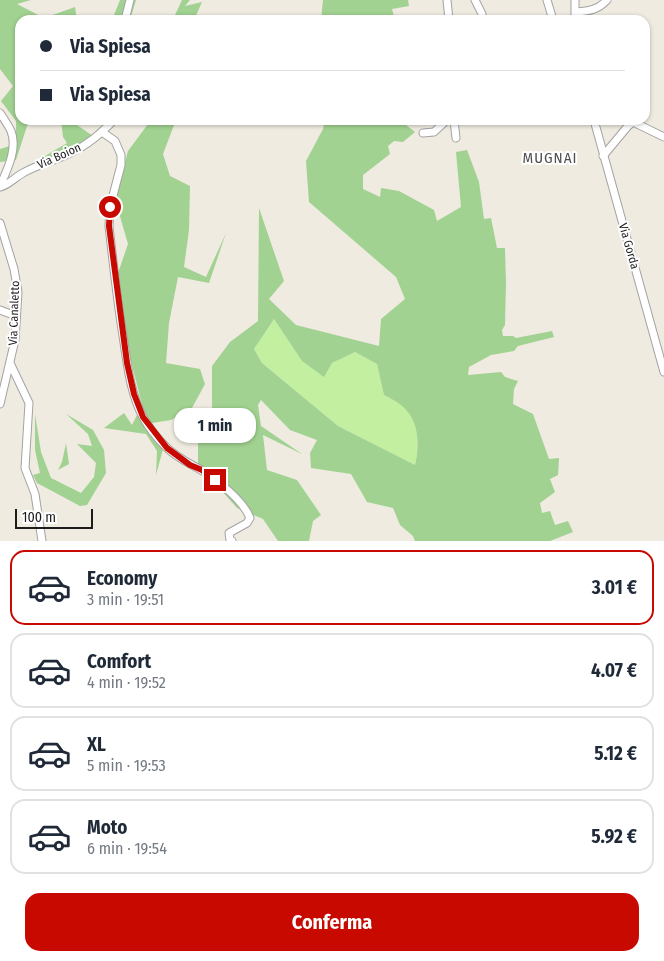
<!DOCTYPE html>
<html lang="it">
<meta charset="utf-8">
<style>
body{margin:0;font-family:"Fira Sans Condensed",sans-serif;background:#f6f6f7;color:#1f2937;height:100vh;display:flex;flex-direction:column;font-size:19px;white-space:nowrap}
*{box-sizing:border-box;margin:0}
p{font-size:16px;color:#747a83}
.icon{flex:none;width:28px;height:28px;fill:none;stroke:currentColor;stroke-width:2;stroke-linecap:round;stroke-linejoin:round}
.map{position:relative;height:541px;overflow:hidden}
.details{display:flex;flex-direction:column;background:#fff;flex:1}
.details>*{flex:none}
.hud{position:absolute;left:15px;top:15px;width:635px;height:110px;border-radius:15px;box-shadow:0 1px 4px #0004;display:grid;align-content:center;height:110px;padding:0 25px;background:#fff}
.scale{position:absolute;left:15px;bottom:12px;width:78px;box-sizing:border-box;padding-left:5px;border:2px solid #1c1c1c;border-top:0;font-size:14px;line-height:18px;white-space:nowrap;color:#1c1c1c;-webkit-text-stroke:4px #fff;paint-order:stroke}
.end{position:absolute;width:22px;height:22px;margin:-11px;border:6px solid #c80900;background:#fff;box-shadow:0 0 0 2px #fff}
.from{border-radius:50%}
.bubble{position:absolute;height:35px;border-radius:15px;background:#fff;box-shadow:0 1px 4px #0004;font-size:16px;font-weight:700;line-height:35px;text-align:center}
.hud b{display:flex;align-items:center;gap:18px;height:48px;font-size:19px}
.hud b+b{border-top:1px solid #e0e1e3}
.hud i{width:12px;height:12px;background:#1f2937}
ul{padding:9px 0 0;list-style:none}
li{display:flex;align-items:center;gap:15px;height:75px;margin:0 10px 8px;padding:0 15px;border:2px solid #e0e1e3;border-radius:15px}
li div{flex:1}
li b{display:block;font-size:19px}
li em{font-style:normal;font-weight:700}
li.active{border-color:#c80900}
li>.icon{width:45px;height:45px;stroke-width:1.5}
.cta{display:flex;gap:10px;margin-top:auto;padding:10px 25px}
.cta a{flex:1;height:58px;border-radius:15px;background:#c80900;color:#fff;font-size:20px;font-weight:700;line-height:58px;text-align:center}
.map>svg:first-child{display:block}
.grass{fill:#c3efa0}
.forest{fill:#a1d291;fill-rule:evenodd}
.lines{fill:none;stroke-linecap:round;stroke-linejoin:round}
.minor-casing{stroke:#a3a3a3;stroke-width:9}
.minor{stroke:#fff;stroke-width:7}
.route{stroke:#c80900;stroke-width:6}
.labels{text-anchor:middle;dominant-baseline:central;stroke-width:4;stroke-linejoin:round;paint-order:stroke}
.street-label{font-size:12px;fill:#1c1c1c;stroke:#fff}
.quarter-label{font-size:15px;letter-spacing:1px;fill:#4f4f4f;stroke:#fff}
</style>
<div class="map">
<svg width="664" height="541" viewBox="0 0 664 541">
<rect width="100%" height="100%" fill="#efebe0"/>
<path class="grass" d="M 274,319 L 302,361 L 324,376 L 332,363 L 355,352 L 377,364 L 384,395 C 390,398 396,401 402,405 C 419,420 420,445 415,465 L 338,426 L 262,363 L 254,349 Z"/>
<g class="forest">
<polygon points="0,0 31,0 17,4 44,18 75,7 77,20 20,20 20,120 29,120 16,160 0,162 0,149 16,144 16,121 1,101 13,86 0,69"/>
<polygon points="120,0 136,0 130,20 112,20"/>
<polygon points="182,0 190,0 185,6 202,2 194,20 167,20 175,15"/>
<polygon points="323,0 408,0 409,6 392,9 395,20 321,20"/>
<polygon points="61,120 76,120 74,123 93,136 78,154 8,178 67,143 63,137"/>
<polygon points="151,120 176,120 163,154 170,176 190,186 189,230 184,267 206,277 226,233 209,283 178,277 169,323 166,363 200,369 205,384 192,408 171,420 152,423 163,449 156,475 157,451 146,434 104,428 124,413 132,425 142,405 128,349 118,273 128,244 115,199 128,151"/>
<path d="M 325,120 L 405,120 L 406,125 L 415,132 L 403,142 L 394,141 L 388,146 L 390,154 L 363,175 L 363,189 L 380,197 L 381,188 L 399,191 L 434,210 L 437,221 L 461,207 L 456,152 L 467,150 L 479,182 L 484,219 L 491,218 L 497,248 L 505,248 L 506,283 L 505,325 L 502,330 L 503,336 L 513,336 L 516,338 L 552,331 L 554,337 L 518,346 L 514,351 L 491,355 L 469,367 L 468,375 L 501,372 L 505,377 L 518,381 L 514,389 L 513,404 L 533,414 L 549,459 L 559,458 L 558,475 L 550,479 L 555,492 L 540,503 L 542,513 L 550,511 L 555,525 L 568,521 L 573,532 L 550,541 L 415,541 L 413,536 L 400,525 L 393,508 L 367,502 L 351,474 L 311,468 L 310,453 L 317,440 L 290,430 L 261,400 L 258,405 L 261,426 L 302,454 L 263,435 L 267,470 L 297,480 L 321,515 L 313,521 L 309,541 L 278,541 L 263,519 L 237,508 L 198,464 L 198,425 L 212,413 L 212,366 L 230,342 L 258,321 L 259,208 L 284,281 L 269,299 L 296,325 L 379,346 L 381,319 L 405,299 L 396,277 L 309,202 L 306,161 L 323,129 ZM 274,319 L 302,361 L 324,377 L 332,363 L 355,352 L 377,364 L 384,395 C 390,398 396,401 401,405 C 419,419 420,444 415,465 L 338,426 L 262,363 L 254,349 Z"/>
<polygon points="35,414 41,452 51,478 81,493 94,477 96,463 77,444 92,446 88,434 66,414 93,430 104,450 106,473 87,505 80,506 37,483 33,475 40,473 35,450"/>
<polygon points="66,443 69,464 58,470 62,462"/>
</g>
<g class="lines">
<defs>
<g id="minor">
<polyline points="447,0 449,20"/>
<polyline points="475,0 482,14 481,20"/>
<polyline points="547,0 553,20"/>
<path d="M 576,12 C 589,11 598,10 607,0"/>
<polyline points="125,20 130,0"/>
<polyline points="575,20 575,0"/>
<path d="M 0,113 C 4,119 8,125 11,131 C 18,149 7,170 0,186"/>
<polyline points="454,120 456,138"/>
<polyline points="594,120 664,372"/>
<polyline points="631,121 664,137"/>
<path d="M 102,132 L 115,141 L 121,155 L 121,165 L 110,207 L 109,226 C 113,262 117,299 123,336 C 127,362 130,393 143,417 C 149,428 158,439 166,447 C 177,458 189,463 201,470 C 217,480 243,500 250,518 L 247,523 L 229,533 L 230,540 L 232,541"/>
<polyline points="423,133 434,132 447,120"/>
<polyline points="603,156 628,126 633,122"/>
<path d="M 0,187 C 9,185 15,177 23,173 C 38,164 55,161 70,153 C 88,145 100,134 114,120"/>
<polyline points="0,223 14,269 18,292 15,340 0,404"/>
<polyline points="0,310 16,316"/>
<polyline points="10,363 29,403 25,468 35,494 42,541"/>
</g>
</defs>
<use href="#minor" class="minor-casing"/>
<use href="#minor" class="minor"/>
</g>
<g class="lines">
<polyline class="route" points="110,207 109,226 127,363 134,394 143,417 167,448 190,465 202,470 215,480"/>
</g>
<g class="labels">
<g class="street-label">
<text transform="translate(59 156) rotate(-24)">Via Boion</text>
<text transform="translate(629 246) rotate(74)">Via Gorda</text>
<text transform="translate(14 313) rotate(-88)">Via Canaletto</text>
</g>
<g class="quarter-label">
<text x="550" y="158">MUGNAI</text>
</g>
</g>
</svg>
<div class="scale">100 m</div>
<i class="end from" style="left:110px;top:207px"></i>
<i class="end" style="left:215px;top:480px"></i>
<div class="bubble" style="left:174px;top:408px;width:82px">1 min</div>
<div class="hud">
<b><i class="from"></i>Via Spiesa</b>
<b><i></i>Via Spiesa</b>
</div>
</div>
<section class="details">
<ul>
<li class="active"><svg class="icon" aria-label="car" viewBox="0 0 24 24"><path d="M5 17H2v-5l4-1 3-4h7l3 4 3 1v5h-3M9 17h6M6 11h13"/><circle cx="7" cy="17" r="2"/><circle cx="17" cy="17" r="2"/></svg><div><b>Economy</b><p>3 min · 19:51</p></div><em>3.01 €</em></li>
<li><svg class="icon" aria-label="car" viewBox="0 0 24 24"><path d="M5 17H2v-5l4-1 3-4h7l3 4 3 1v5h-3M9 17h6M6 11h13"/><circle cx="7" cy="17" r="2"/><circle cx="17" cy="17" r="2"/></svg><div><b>Comfort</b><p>4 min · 19:52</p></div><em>4.07 €</em></li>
<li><svg class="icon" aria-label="car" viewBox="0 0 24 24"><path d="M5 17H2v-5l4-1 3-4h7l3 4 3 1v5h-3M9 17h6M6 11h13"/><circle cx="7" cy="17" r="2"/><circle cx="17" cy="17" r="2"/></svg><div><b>XL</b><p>5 min · 19:53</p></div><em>5.12 €</em></li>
<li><svg class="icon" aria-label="car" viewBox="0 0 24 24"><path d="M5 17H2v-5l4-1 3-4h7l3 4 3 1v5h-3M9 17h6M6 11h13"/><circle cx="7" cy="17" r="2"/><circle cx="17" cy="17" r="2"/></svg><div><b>Moto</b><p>6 min · 19:54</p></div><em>5.92 €</em></li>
</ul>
<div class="cta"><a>Conferma</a></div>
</section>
